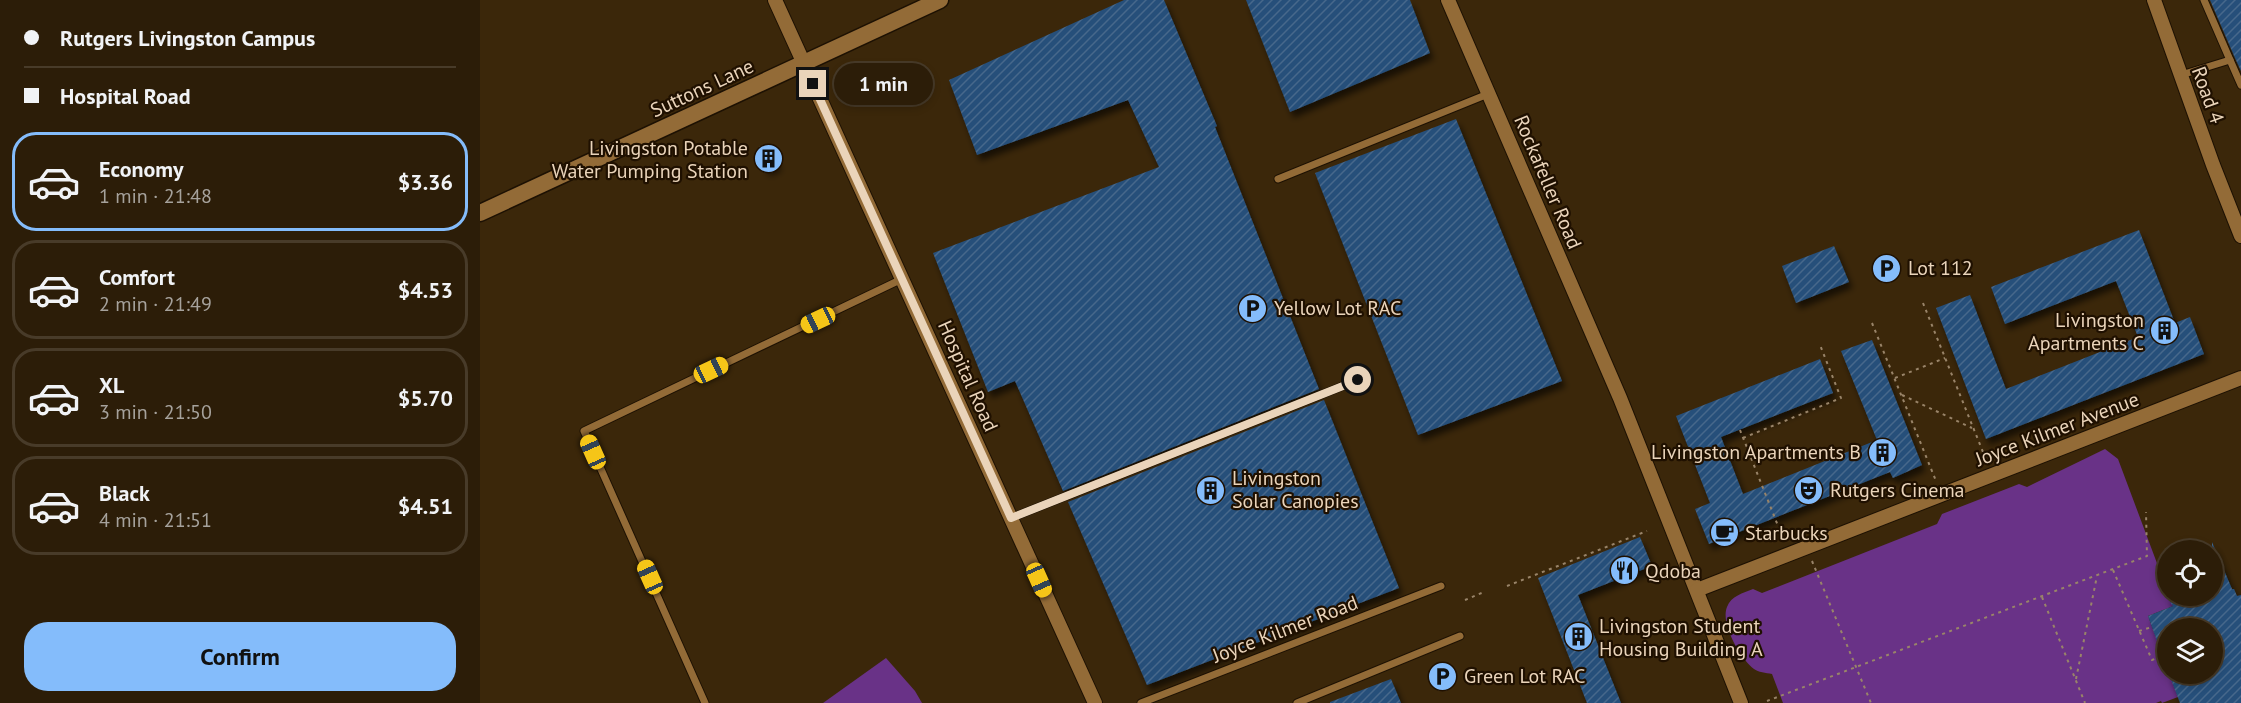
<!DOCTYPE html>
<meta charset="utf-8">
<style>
body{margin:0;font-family:"PT Sans",sans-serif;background:#342612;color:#f1f3f6;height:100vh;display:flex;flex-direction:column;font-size:22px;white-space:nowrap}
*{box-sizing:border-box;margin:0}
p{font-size:20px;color:#a6a29c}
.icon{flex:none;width:33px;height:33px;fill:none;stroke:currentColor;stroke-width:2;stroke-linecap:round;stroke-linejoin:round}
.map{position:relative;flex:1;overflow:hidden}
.drawer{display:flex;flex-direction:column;background:#2c1d08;width:480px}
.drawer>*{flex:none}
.hud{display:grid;align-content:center;height:132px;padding:0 24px;background:#2c1d08}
.buttons{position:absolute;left:1677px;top:540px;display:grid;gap:12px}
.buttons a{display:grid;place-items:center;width:66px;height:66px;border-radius:50%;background:#2c1d08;box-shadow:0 3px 9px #0003,0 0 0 2px #483b29;font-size:30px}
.end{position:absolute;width:27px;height:27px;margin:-14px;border:8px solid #ead4ba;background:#111;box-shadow:0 0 0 3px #111}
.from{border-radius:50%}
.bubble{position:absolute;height:42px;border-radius:21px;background:#2c1d08;box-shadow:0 3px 9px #0003,0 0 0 2px #483b29;font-size:20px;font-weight:700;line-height:42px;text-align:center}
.car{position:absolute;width:18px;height:36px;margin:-18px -9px;border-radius:8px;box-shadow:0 0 4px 2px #0007;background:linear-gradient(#f5c518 24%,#345 0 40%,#f5c518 0 76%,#345 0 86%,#f5c518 0)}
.hud b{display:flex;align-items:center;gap:21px;height:57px;font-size:22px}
.hud b+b{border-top:2px solid #483b29}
.hud i{width:15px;height:15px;background:#f1f3f6}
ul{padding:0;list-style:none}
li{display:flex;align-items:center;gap:18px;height:99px;margin:0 12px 9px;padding:0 12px;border:3px solid #483b29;border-radius:24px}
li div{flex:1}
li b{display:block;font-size:22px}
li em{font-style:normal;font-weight:700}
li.current{border-color:#84bcfb}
li>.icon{width:54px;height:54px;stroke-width:1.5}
.cta{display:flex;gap:12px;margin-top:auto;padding:12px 24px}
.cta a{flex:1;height:69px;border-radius:24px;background:#84bcfb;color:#111;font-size:24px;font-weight:700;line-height:69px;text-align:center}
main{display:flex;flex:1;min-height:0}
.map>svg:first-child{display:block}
.grass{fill:#693287}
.building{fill:url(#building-hatch);filter:url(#shadow)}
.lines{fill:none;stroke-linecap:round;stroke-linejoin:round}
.service-casing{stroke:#1d1103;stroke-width:9}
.minor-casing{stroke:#1d1103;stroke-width:16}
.tertiary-casing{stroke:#1d1103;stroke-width:19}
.path{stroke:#998469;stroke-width:2;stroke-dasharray:3 4.5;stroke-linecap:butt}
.service{stroke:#936b37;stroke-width:7}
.minor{stroke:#936b37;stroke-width:14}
.tertiary{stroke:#936b37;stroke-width:16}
.route{stroke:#ead4ba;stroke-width:8}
.labels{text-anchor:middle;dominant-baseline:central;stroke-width:4.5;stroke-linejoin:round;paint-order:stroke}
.street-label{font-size:20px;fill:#ead4ba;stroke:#1f1000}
.poi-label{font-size:20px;fill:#ead4ba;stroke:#1f1000;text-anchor:start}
</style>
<main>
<section class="drawer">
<div class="hud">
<b><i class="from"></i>Rutgers Livingston Campus</b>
<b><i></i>Hospital Road</b>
</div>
<ul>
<li class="current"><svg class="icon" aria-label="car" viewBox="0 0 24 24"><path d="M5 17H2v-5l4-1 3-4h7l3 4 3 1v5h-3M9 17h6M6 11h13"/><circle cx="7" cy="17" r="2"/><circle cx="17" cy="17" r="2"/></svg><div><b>Economy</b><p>1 min · 21:48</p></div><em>$3.36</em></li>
<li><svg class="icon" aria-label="car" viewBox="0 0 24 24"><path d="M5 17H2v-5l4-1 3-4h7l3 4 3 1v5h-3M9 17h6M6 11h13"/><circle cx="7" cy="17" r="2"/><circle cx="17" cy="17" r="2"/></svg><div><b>Comfort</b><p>2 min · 21:49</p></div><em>$4.53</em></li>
<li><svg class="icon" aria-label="car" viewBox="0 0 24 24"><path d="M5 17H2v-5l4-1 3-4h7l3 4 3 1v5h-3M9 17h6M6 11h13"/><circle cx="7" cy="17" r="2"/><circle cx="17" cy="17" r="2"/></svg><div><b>XL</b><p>3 min · 21:50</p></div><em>$5.70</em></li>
<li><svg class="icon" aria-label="car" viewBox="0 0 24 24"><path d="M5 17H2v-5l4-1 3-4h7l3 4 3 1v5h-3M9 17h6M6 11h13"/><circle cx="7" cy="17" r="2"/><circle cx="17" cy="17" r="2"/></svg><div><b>Black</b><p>4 min · 21:51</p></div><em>$4.51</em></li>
</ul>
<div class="cta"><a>Confirm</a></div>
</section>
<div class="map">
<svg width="1761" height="703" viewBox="0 0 1761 703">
<defs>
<pattern id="building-hatch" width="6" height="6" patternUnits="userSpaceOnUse" patternTransform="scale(1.5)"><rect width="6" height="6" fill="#264f7a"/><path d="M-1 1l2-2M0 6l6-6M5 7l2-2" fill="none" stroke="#46678b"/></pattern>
<filter id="shadow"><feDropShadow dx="3.5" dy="6" stdDeviation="3" flood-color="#0009"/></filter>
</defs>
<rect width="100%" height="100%" fill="#3b270a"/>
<g class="grass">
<path d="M 1625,449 L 1638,459 L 1693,606 L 1668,616 L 1698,697 L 1682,703 L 1681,701 L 1676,703 L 1303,703 L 1292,674 C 1286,673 1278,672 1274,669 C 1261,659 1240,624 1247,607 C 1251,596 1263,593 1273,589 L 1282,593 L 1457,524 L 1462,514 L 1539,484 L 1547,487 Z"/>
<polygon points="406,658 435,691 442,703 343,703"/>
</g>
<g class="building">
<polygon points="644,0 684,0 737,126 735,127 839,389 583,491 535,381 508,392 453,253 679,167 648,100 497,155 469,80"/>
<polygon points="766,0 930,0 950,53 810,112"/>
<polygon points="1730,0 1761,0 1761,71 1755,58"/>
<polygon points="976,119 1082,381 938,435 835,173"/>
<polygon points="291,149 298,165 286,170 279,154"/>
<polygon points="1659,230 1695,323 1710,317 1724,354 1506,439 1456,308 1490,295 1526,389 1658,337 1636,281 1525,324 1511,287"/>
<polygon points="1354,246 1369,282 1316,303 1302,266"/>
<polygon points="1392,340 1442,465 1413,478 1410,472 1229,544 1215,509 1230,503 1196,416 1340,359 1353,393 1241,437 1263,494 1397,440 1361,351"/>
<polygon points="844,400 919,588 667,685 588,502"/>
<polygon points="1160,537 1172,566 1098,595 1141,703 1107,703 1058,578"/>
<polygon points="1732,542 1752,589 1754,589 1757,596 1761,595 1761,703 1700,703 1689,674 1732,674 1732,628 1688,628 1686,666 1668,616 1693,606 1686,596 1732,596"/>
<polygon points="911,679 921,703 850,703 850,702"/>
</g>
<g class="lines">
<defs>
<g id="service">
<polyline points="1724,0 1750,60"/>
<polyline points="1701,75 1750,60 1761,85"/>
<polyline points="798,179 1008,94"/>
<polyline points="531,518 878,380"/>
<polyline points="225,703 104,431 422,279"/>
<polyline points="661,703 961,586"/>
<polyline points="817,703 980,636"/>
</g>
<g id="minor">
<polyline points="295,0 615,703"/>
<polyline points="968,0 1140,398 1261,703"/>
<polyline points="1674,0 1733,165 1761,236"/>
<polyline points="1217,590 1761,378"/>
</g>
<polyline id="tertiary" points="0,213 460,0"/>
</defs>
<use href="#service" class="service-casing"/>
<use href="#minor" class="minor-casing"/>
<use href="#tertiary" class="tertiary-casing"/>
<g class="path">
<polyline points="1443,303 1507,462"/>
<polyline points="1392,323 1456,481"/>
<polyline points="1415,378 1465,358"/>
<polyline points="1422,395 1492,428"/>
<polyline points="1260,430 1304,541"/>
<polyline points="1263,438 1361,398 1340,345"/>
<polyline points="1332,561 1391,703"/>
<polyline points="1633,570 1672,660 1683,656"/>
<polyline points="1027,586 1167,531"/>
<polyline points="1562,597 1605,703"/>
<polyline points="985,600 1004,592"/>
<polyline points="1659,631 1672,627"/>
<polyline points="1596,679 1617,576"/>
<polyline points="1287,701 1667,556 1666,512"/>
</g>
<use href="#service" class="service"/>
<use href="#minor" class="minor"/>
<use href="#tertiary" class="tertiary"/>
</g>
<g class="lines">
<polyline class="route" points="333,84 531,518 878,380"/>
</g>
<defs>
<symbol id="building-disc" viewBox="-11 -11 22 22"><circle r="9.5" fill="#84bcfb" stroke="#1f1000"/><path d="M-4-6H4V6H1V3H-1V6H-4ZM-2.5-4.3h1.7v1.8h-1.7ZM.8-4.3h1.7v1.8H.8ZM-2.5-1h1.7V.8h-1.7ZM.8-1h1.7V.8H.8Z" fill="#111"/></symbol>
<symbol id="parking-disc" viewBox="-11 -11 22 22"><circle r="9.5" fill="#84bcfb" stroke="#1f1000"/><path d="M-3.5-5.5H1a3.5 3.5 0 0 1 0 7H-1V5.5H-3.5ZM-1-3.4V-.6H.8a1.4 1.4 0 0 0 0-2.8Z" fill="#111"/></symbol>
<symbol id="theatre-disc" viewBox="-11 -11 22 22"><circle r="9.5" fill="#84bcfb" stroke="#1f1000"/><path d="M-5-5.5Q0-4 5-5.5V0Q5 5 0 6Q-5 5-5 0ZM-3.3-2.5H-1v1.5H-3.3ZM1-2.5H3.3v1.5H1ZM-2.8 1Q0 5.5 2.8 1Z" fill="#111"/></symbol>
<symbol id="cafe-disc" viewBox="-11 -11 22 22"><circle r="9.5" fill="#84bcfb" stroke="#1f1000"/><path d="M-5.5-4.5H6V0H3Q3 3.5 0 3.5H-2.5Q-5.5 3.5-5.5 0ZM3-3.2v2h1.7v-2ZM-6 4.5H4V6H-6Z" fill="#111"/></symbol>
<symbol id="restaurant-disc" viewBox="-11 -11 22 22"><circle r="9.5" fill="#84bcfb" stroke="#1f1000"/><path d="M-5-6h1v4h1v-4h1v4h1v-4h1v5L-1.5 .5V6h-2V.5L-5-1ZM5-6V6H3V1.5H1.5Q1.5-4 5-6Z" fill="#111"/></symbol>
</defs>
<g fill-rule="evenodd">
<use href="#building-disc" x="272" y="142" width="33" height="33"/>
<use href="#parking-disc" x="1390" y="252" width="33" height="33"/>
<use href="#parking-disc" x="756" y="292" width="33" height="33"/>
<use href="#building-disc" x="1668" y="314" width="33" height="33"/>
<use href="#building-disc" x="1386" y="436" width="33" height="33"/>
<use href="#building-disc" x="714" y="474" width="33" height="33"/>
<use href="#theatre-disc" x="1312" y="474" width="33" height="33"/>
<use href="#cafe-disc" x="1228" y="516" width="33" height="33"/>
<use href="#restaurant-disc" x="1128" y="554" width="33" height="33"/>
<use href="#building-disc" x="1082" y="620" width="33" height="33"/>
<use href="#parking-disc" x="946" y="660" width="33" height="33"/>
</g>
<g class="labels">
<g class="street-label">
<text transform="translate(222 88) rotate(-25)">Suttons Lane</text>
<text transform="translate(1728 95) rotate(70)">Road 4</text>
<text transform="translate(1068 182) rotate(67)">Rockafeller Road</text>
<text transform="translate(488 376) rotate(66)">Hospital Road</text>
<text transform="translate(1577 429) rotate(-21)">Joyce Kilmer Avenue</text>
<text transform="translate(805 629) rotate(-21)">Joyce Kilmer Road</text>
</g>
<g class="poi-label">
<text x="268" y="148" text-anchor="end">Livingston Potable<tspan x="268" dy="23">Water Pumping Station</tspan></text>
<text x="1428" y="268">Lot 112</text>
<text x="794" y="308">Yellow Lot RAC</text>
<text x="1664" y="320" text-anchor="end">Livingston<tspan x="1664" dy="23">Apartments C</tspan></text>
<text x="1381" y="452" text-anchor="end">Livingston Apartments B</text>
<text x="752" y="478">Livingston<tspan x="752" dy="23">Solar Canopies</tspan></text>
<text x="1350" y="490">Rutgers Cinema</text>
<text x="1265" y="533">Starbucks</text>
<text x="1165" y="571">Qdoba</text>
<text x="1119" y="626">Livingston Student<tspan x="1119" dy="23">Housing Building A</tspan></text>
<text x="984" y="676">Green Lot RAC</text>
</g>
</g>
</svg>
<div class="buttons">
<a><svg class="icon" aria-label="locate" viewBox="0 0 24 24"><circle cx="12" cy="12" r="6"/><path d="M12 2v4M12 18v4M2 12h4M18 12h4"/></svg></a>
<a><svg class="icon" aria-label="layers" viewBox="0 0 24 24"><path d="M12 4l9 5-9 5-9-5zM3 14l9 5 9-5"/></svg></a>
</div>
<i class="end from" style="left:878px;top:380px"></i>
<i class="end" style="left:333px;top:84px"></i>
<div class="bubble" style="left:354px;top:63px;width:99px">1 min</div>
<i class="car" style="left:338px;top:320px;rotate:245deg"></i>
<i class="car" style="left:231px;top:370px;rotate:65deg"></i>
<i class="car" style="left:113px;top:452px;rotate:336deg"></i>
<i class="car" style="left:170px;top:577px;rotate:336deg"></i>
<i class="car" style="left:559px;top:580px;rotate:156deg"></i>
</div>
</main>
